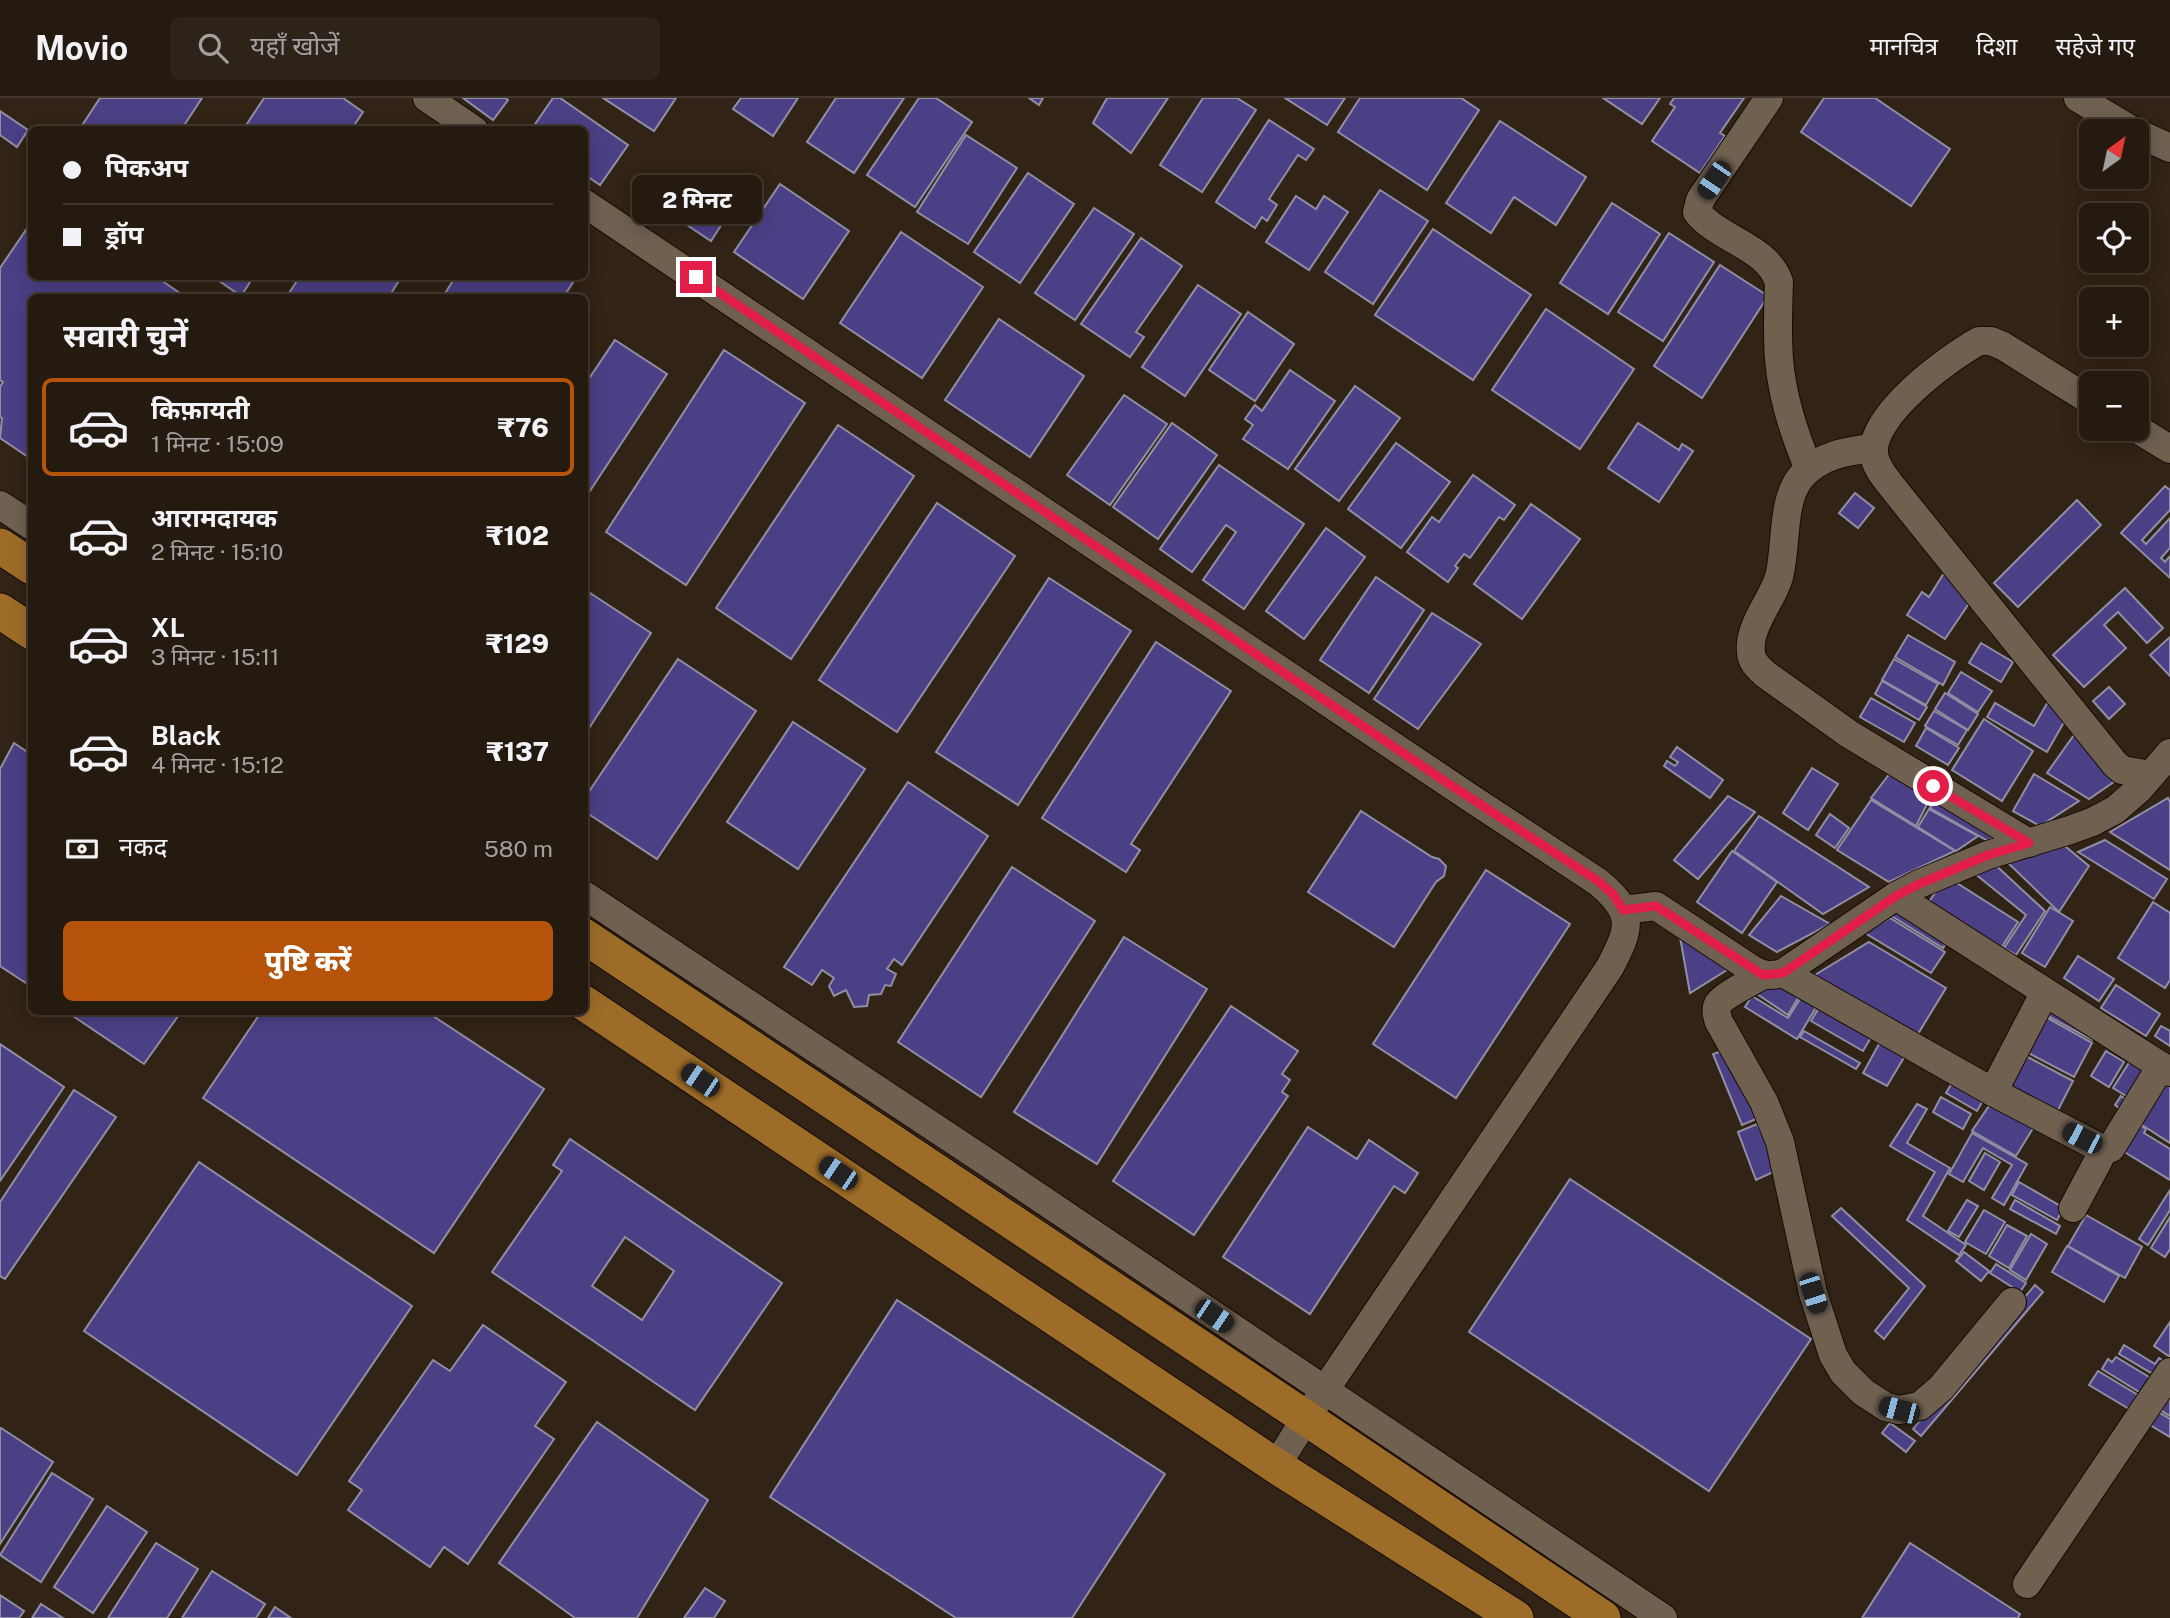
<!DOCTYPE html>
<html lang="hi">
<meta charset="utf-8">
<style>
body{margin:0;font-family:"Public Sans","Noto Sans Devanagari",sans-serif;background:#2d2319;color:#f1f3f6;height:100vh;display:flex;flex-direction:column;font-size:26px;white-space:nowrap}
*{box-sizing:border-box;margin:0}
p{font-size:23px;color:#a3a19f}
.icon{flex:none;width:38px;height:38px;fill:none;stroke:currentColor;stroke-width:2;stroke-linecap:round;stroke-linejoin:round}
.map{position:relative;flex:1;overflow:hidden}
.side{position:absolute;left:28px;top:196px;width:560px;height:721px;display:flex;flex-direction:column;background:#251a10;border-radius:10px;box-shadow:0 4px 18px #0003,0 0 0 2px #423830}
.side>*{flex:none}
.top-card{position:absolute;left:28px;top:28px;width:560px;height:154px;border-radius:10px;box-shadow:0 4px 18px #0003,0 0 0 2px #423830;display:grid;align-content:center;height:154px;padding:0 35px;background:#251a10}
.needle{width:46px;rotate:33deg}
.fabs{position:absolute;left:2079px;top:21px;display:grid;gap:14px}
.fabs a{display:grid;place-items:center;width:70px;height:70px;border-radius:10px;background:#251a10;box-shadow:0 4px 18px #0003,0 0 0 2px #423830;font-size:35px}
.end{position:absolute;width:32px;height:32px;margin:-16px;border:9px solid #e11d48;background:#fff;box-shadow:0 0 0 4px #fff}
.from{border-radius:50%}
.bubble{position:absolute;height:49px;border-radius:10px;background:#251a10;box-shadow:0 4px 18px #0003,0 0 0 2px #423830;font-size:23px;font-weight:800;line-height:49px;text-align:center}
.car{position:absolute;width:21px;height:42px;margin:-21px -10px;border-radius:9px;box-shadow:0 0 5px 2px #0007;background:linear-gradient(#222 24%,#8ab4d8 0 40%,#222 0 76%,#8ab4d8 0 86%,#222 0)}
.top-card b{display:flex;align-items:center;gap:24px;height:66px;font-size:26px}
.top-card b+b{border-top:2px solid #423830}
.top-card i{width:18px;height:18px;background:#f1f3f6}
ul{padding:0;list-style:none}
li{display:flex;align-items:center;gap:21px;height:98px;margin:0 14px 10px;padding:0 21px;border:4px solid transparent;border-radius:10px}
li div{flex:1}
li b{display:block;font-size:26px}
li em{font-style:normal;font-weight:800}
li.active{border-color:#b45309}
li>.icon{width:63px;height:63px;stroke-width:1.5}
h2{padding:0 35px;font-size:32px;line-height:84px}
.pay{display:flex;align-items:center;gap:18px;height:77px;padding:0 35px;font-size:26px}
.pay p{margin-inline-start:auto}
.button{display:flex;gap:14px;margin-top:auto;padding:14px 35px}
.button a{flex:1;height:80px;border-radius:10px;background:#b45309;color:#fff;font-size:28px;font-weight:800;line-height:80px;text-align:center}
header{display:flex;align-items:center;gap:42px;box-sizing:border-box;height:98px;padding:0 35px;background:#251a10;border-bottom:2px solid #423830}
header strong{font-size:33px}
nav{display:flex;gap:38px;margin-inline-start:auto;font-size:24px}
.search{width:490px;height:63px;background:#2d2319;display:flex;align-items:center;gap:18px;box-sizing:border-box;padding:0 24px;border-radius:10px;color:#a3a19f;font-size:26px}
.map>svg:first-child{display:block}
.building{fill:#4b3f85;stroke:#908fa4;stroke-width:2;fill-rule:evenodd}
.lines{fill:none;stroke-linecap:round;stroke-linejoin:round}
.minor-casing{stroke:#180c02;stroke-width:30}
.major-casing{stroke:#180c02;stroke-width:37}
.minor{stroke:#6f6050;stroke-width:28}
.major{stroke:#9d6c28;stroke-width:35}
.route{stroke:#e11d48;stroke-width:9}
</style>
<header>
<strong>Movio</strong>
<div class="search"><svg class="icon" aria-label="search" viewBox="0 0 24 24"><circle cx="10" cy="10" r="6"/><path d="M15 15l6 6"/></svg>यहाँ खोजें</div>
<nav><a>मानचित्र</a><a>दिशा</a><a>सहेजे गए</a></nav>
</header>
<div class="map">
<svg width="2170" height="1520" viewBox="0 0 2170 1520">
<rect width="100%" height="100%" fill="#312315"/>
<g class="building">
<polygon points="100,0 202,0 181,32 79,32"/>
<polygon points="264,0 343,0 363,14 351,32 243,32"/>
<polygon points="463,0 505,0 508,2 493,22"/>
<polygon points="553,0 560,0 628,47 600,87 584,76 584,32 531,32"/>
<polygon points="603,0 676,0 654,33"/>
<polygon points="741,0 798,0 773,38 733,11"/>
<polygon points="836,0 904,0 854,75 807,44"/>
<polygon points="919,0 936,0 972,24 915,109 867,77"/>
<polygon points="1029,0 1043,0 1039,7"/>
<polygon points="1107,0 1168,0 1131,55 1093,25"/>
<polygon points="1203,0 1237,0 1256,12 1202,94 1160,67"/>
<polygon points="1285,0 1345,0 1327,27"/>
<polygon points="1360,0 1461,0 1479,12 1427,92 1338,34"/>
<polygon points="1603,0 1660,0 1642,26"/>
<polygon points="1674,0 1744,0 1720,35 1725,38 1700,75 1652,43 1675,9 1670,6"/>
<polygon points="1824,0 1875,0 1950,51 1911,108 1801,34"/>
<polygon points="0,13 28,32 17,49 0,37"/>
<polygon points="1269,22 1314,51 1306,62 1298,57 1269,101 1277,107 1267,123 1262,119 1255,130 1216,104"/>
<polygon points="1500,23 1586,79 1556,127 1514,99 1491,135 1446,105"/>
<polygon points="966,37 1017,70 968,146 917,114"/>
<polygon points="1028,75 1074,106 1020,185 974,154"/>
<polygon points="690,82 732,110 711,143 669,115"/>
<polygon points="780,86 849,133 803,201 734,154"/>
<polygon points="1380,92 1428,123 1373,206 1325,174"/>
<polygon points="1296,98 1316,111 1324,98 1348,114 1309,172 1266,144"/>
<polygon points="1612,105 1660,136 1608,216 1560,185"/>
<polygon points="1094,110 1134,136 1075,222 1035,195"/>
<polygon points="32,123 32,178 155,178 187,200 32,200 32,354 28,359 0,340 2,320 0,319 0,289 3,284 0,282 0,170"/>
<polygon points="1433,131 1531,197 1473,282 1375,217"/>
<polygon points="901,134 983,189 922,280 840,225"/>
<polygon points="1669,135 1714,164 1663,243 1618,214"/>
<polygon points="1141,140 1182,168 1136,234 1144,239 1130,259 1081,226"/>
<polygon points="1720,167 1768,198 1702,300 1654,268"/>
<polygon points="212,178 254,178 241,198"/>
<polygon points="300,178 402,178 388,200 286,200"/>
<polygon points="456,178 577,178 563,200 442,200"/>
<polygon points="1198,187 1241,216 1185,298 1142,269"/>
<polygon points="1546,211 1634,271 1580,351 1492,292"/>
<polygon points="1248,214 1294,246 1255,303 1209,272"/>
<polygon points="999,221 1084,278 1030,359 945,302"/>
<polygon points="615,242 667,276 584,402 584,288"/>
<polygon points="724,252 805,305 686,487 606,434"/>
<polygon points="1290,272 1335,303 1288,371 1243,341 1253,327 1245,321 1255,307 1262,313"/>
<polygon points="1355,288 1400,320 1339,403 1295,371"/>
<polygon points="1124,297 1167,326 1110,407 1067,377"/>
<polygon points="1172,325 1217,357 1158,441 1113,409"/>
<polygon points="1638,325 1679,352 1682,346 1693,353 1659,404 1608,370"/>
<polygon points="838,327 914,378 791,561 716,510"/>
<polygon points="1396,345 1450,384 1401,450 1348,411"/>
<polygon points="1219,367 1304,426 1244,511 1203,482 1236,434 1226,427 1192,474 1160,451"/>
<polygon points="1473,377 1515,407 1504,422 1499,419 1470,460 1464,456 1455,468 1458,470 1448,484 1407,454 1432,419 1439,424"/>
<polygon points="2165,388 2170,392 2170,412 2142,442 2146,446 2170,420 2170,450 2161,460 2165,464 2170,458 2170,480 2121,435"/>
<polygon points="1855,395 1874,410 1858,430 1839,415"/>
<polygon points="2077,402 2101,427 2018,509 1994,485"/>
<polygon points="937,405 1015,458 897,634 819,582"/>
<polygon points="1531,406 1580,441 1522,521 1474,486"/>
<polygon points="1326,430 1365,459 1304,541 1266,513"/>
<polygon points="1944,475 1972,501 1945,541 1907,517 1922,494 1929,499"/>
<polygon points="1376,479 1424,512 1369,595 1320,562"/>
<polygon points="1049,480 1131,533 1018,707 936,654"/>
<polygon points="2125,490 2163,530 2147,545 2118,514 2104,527 2126,550 2084,589 2053,557"/>
<polygon points="584,491 651,535 584,638"/>
<polygon points="1432,515 1481,546 1418,631 1374,601"/>
<polygon points="1908,537 1955,564 1943,587 1895,559"/>
<polygon points="2170,539 2170,578 2150,557"/>
<polygon points="1156,544 1231,593 1131,746 1140,752 1126,774 1042,720"/>
<polygon points="1981,545 2013,564 2001,584 1969,565"/>
<polygon points="678,561 756,613 657,761 584,713 584,701"/>
<polygon points="1894,561 1938,586 1926,607 1882,582"/>
<polygon points="1961,574 1992,593 1978,614 1948,595"/>
<polygon points="1882,583 1927,609 1919,622 1875,596"/>
<polygon points="2109,589 2125,606 2109,621 2093,603"/>
<polygon points="1945,595 1978,616 1968,632 1935,611"/>
<polygon points="1871,600 1915,625 1904,644 1860,619"/>
<polygon points="2049,602 2068,617 2047,654 1987,619 1995,605 2034,628"/>
<polygon points="1934,613 1967,632 1958,647 1925,628"/>
<polygon points="1984,621 2033,653 2002,703 1952,672"/>
<polygon points="793,624 865,671 798,771 727,724"/>
<polygon points="1926,630 1959,650 1948,667 1916,648"/>
<polygon points="2076,634 2118,681 2089,701 2047,675"/>
<polygon points="14,645 32,657 32,889 0,868 0,671"/>
<polygon points="1677,649 1723,682 1710,700 1664,668 1667,663 1675,668 1678,664 1670,659"/>
<polygon points="1812,670 1838,686 1808,732 1783,715"/>
<polygon points="1894,670 1933,694 1916,728 1871,700"/>
<polygon points="2034,676 2079,703 2040,728 2013,713"/>
<polygon points="908,684 988,738 902,867 894,861 887,871 896,876 891,888 885,887 881,896 869,897 867,908 854,909 846,892 834,898 829,888 834,880 822,872 812,887 784,869"/>
<polygon points="1939,696 2001,734 1988,743 1930,710"/>
<polygon points="1728,698 1755,714 1698,781 1674,762"/>
<polygon points="2168,700 2170,704 2170,772 2110,734"/>
<polygon points="1871,702 1955,753 1889,784 1837,752"/>
<polygon points="1929,711 1978,738 1956,753 1918,729"/>
<polygon points="1361,713 1432,759 1439,761 1446,768 1444,778 1436,784 1394,849 1308,794"/>
<polygon points="1830,716 1849,730 1835,750 1816,737"/>
<polygon points="1759,718 1869,789 1823,816 1734,753"/>
<polygon points="2105,742 2167,781 2154,801 2078,754"/>
<polygon points="2060,744 2089,768 2059,814 2006,763"/>
<polygon points="1732,753 1777,784 1742,835 1697,804"/>
<polygon points="1988,760 2045,813 2016,857 2004,850 2026,817 1969,771"/>
<polygon points="1012,769 1095,823 981,999 898,944"/>
<polygon points="1486,772 1570,826 1456,1000 1373,946"/>
<polygon points="1946,778 2018,824 2001,850 1929,804"/>
<polygon points="1781,798 1830,826 1777,854 1749,837"/>
<polygon points="2153,804 2170,815 2170,882 2165,890 2118,860"/>
<polygon points="2050,809 2073,823 2045,869 2022,855"/>
<polygon points="1907,810 1950,838 1943,850 1890,817"/>
<polygon points="1890,820 1945,854 1931,875 1865,835"/>
<polygon points="1678,828 1738,865 1690,895"/>
<polygon points="1124,839 1207,891 1097,1066 1014,1014"/>
<polygon points="1869,844 1946,890 1913,944 1810,880"/>
<polygon points="2078,858 2114,881 2099,903 2064,880"/>
<polygon points="1773,882 1802,893 1788,917 1757,896"/>
<polygon points="2116,887 2160,916 2146,938 2101,910"/>
<polygon points="1805,893 1820,903 1797,941 1745,909 1752,898 1788,920"/>
<polygon points="1821,906 1873,936 1863,953 1811,923"/>
<polygon points="1231,908 1298,953 1282,976 1290,982 1282,994 1288,998 1194,1137 1113,1083"/>
<polygon points="2051,908 2097,933 2092,942 2046,917"/>
<polygon points="67,914 181,914 144,966"/>
<polygon points="261,914 427,914 544,991 434,1155 203,1000"/>
<polygon points="2042,917 2092,945 2074,979 2023,952"/>
<polygon points="2161,928 2170,933 2170,948 2155,938"/>
<polygon points="1804,933 1860,965 1856,971 1800,939"/>
<polygon points="1884,937 1909,951 1887,988 1863,975"/>
<polygon points="0,946 64,989 0,1083"/>
<polygon points="1725,952 1761,1019 1742,1027 1713,956"/>
<polygon points="2106,953 2124,964 2109,989 2091,978"/>
<polygon points="2022,956 2073,983 2056,1016 2004,988"/>
<polygon points="2130,963 2148,974 2131,1001 2113,990"/>
<polygon points="1955,980 1986,997 1977,1013 1946,995"/>
<polygon points="2165,985 2170,988 2170,1045 2139,1025"/>
<polygon points="74,992 116,1019 5,1181 0,1178 0,1104"/>
<polygon points="2121,998 2128,1003 2122,1012 2115,1007"/>
<polygon points="1941,999 1971,1016 1963,1031 1933,1014"/>
<polygon points="1995,999 2038,1022 2016,1058 1972,1033"/>
<polygon points="1917,1006 1927,1011 1907,1045 1950,1070 1923,1118 1966,1147 1959,1157 1907,1122 1935,1074 1890,1048"/>
<polygon points="2134,1023 2146,1031 2144,1035 2170,1051 2170,1082 2118,1050"/>
<polygon points="1757,1026 1780,1071 1756,1082 1738,1034"/>
<polygon points="1308,1029 1357,1061 1369,1042 1418,1075 1405,1095 1394,1088 1310,1216 1223,1159"/>
<polygon points="1972,1035 2027,1066 2004,1107 1992,1100 2012,1067 1983,1050 1963,1084 1949,1076"/>
<path d="M 570,1041 L 782,1185 L 695,1312 L 492,1174 L 562,1073 L 553,1067 ZM 625,1139 L 674,1173 L 642,1222 L 592,1188 Z"/>
<polygon points="1985,1055 2000,1064 1984,1092 1969,1083"/>
<polygon points="199,1064 412,1208 297,1377 84,1233"/>
<polygon points="1570,1081 1811,1241 1709,1393 1469,1234"/>
<polygon points="2019,1084 2064,1110 2057,1122 2012,1097"/>
<polygon points="2170,1092 2170,1112 2148,1147 2139,1141"/>
<polygon points="1967,1102 1978,1108 1959,1139 1948,1133"/>
<polygon points="2015,1102 2060,1128 2056,1136 2010,1111"/>
<polygon points="1841,1110 1925,1188 1884,1241 1875,1233 1909,1190 1832,1118"/>
<polygon points="1984,1112 2005,1124 1986,1156 1965,1144"/>
<polygon points="2086,1117 2142,1149 2125,1180 2068,1148"/>
<polygon points="2170,1119 2170,1151 2165,1159 2151,1150"/>
<polygon points="2007,1127 2027,1138 2009,1170 1989,1158"/>
<polygon points="2031,1136 2047,1146 2026,1182 2010,1172"/>
<polygon points="2067,1148 2119,1178 2104,1204 2052,1174"/>
<polygon points="1964,1154 1989,1173 1981,1183 1956,1163"/>
<polygon points="1996,1166 2026,1185 2020,1194 1990,1175"/>
<polygon points="2035,1187 2043,1194 1921,1338 1913,1331"/>
<polygon points="897,1202 1165,1376 1072,1520 956,1520 770,1399"/>
<polygon points="2170,1224 2170,1259 2154,1248"/>
<polygon points="483,1227 566,1284 535,1328 554,1341 468,1466 444,1449 430,1469 348,1412 362,1392 349,1383 433,1262 450,1273"/>
<polygon points="2124,1247 2155,1266 2159,1260 2166,1264 2158,1279 2119,1256"/>
<polygon points="2116,1259 2154,1282 2144,1297 2102,1271 2108,1261 2112,1264"/>
<polygon points="2098,1273 2138,1297 2129,1311 2089,1287"/>
<polygon points="2170,1296 2170,1318 2155,1309"/>
<polygon points="2153,1311 2170,1321 2170,1339 2145,1324"/>
<polygon points="597,1324 708,1402 637,1520 575,1520 499,1465"/>
<polygon points="1890,1325 1915,1343 1906,1354 1882,1335"/>
<polygon points="1,1330 53,1364 0,1446 0,1331"/>
<polygon points="52,1375 93,1401 41,1484 0,1457"/>
<polygon points="107,1408 147,1434 93,1515 54,1489"/>
<polygon points="156,1445 198,1471 167,1520 108,1520"/>
<polygon points="1910,1445 2020,1516 2018,1520 1862,1520"/>
<polygon points="212,1473 265,1506 256,1520 182,1520"/>
<polygon points="705,1490 725,1503 714,1520 684,1520"/>
<polygon points="0,1497 24,1513 19,1520 0,1520"/>
<polygon points="41,1506 63,1520 32,1520"/>
<polygon points="275,1509 291,1520 268,1520"/>
</g>
<g class="lines">
<defs>
<g id="minor">
<polyline points="427,0 474,32"/>
<path d="M 1769,0 L 1700,102 L 1697,114 C 1719,142 1767,148 1779,184 C 1778,210 1777,235 1779,261 C 1782,299 1794,336 1809,371"/>
<polyline points="2078,0 2133,33"/>
<polyline points="2137,35 2170,50"/>
<path d="M 584,105 L 1469,699 L 1598,784 C 1635,815 1631,829 1610,869 L 1306,1320 L 1276,1368"/>
<path d="M 2091,303 L 2003,248 L 1991,243 L 1979,243 C 1948,260 1870,317 1874,356 C 1875,367 1883,377 1889,385 L 2115,666 L 2122,672 L 2151,677"/>
<polyline points="2137,331 2170,351"/>
<path d="M 1874,350 C 1846,353 1820,357 1801,379 C 1781,403 1787,449 1779,479 C 1772,503 1748,528 1751,554 C 1751,564 1759,570 1765,576 L 1849,636 L 2029,745"/>
<polyline points="0,407 32,428"/>
<polyline points="584,797 994,1069 1663,1520"/>
<polyline points="1896,798 2170,974"/>
<path d="M 1623,812 L 1656,808 L 1753,872 C 1764,878 1771,878 1783,875 L 1896,798 L 1919,786 L 1988,757 L 2070,732 L 2092,724 L 2115,712 L 2138,692 L 2170,655"/>
<polyline points="1783,875 1993,994 2104,1052"/>
<path d="M 1763,877 C 1753,883 1724,897 1718,906 C 1715,912 1717,918 1719,924 L 1764,1004 L 1780,1044 L 1813,1195 L 1833,1257 L 1843,1274 L 1863,1294 L 1886,1309 L 1899,1312 L 1920,1308 L 1941,1290 L 2012,1204"/>
<polyline points="1993,994 2045,894"/>
<polyline points="2073,1110 2104,1052 2111,1050 2161,968"/>
<polyline points="2027,1486 2170,1274"/>
</g>
<g id="major">
<polyline points="0,448 32,469"/>
<polyline points="0,513 32,534"/>
<polyline points="584,838 1306,1320 1603,1520"/>
<polyline points="584,905 1276,1368 1516,1520"/>
</g>
</defs>
<use href="#minor" class="minor-casing"/>
<use href="#major" class="major-casing"/>
<use href="#minor" class="minor"/>
<use href="#major" class="major"/>
</g>
<g class="lines">
<polyline class="route" points="696,179 1446,684 1598,783 1613,796 1623,812 1656,808 1763,877 1783,875 1896,798 1919,786 1988,757 2029,745 1933,688"/>
</g>
</svg>
<div class="fabs">
<a><svg class="needle" viewBox="-14 -14 28 28"><path d="M0-13l5 13h-10z" fill="#e53935"/><path d="M0 13l5-13h-10z" fill="#a3a19f"/></svg></a>
<a><svg class="icon" aria-label="locate" viewBox="0 0 24 24"><circle cx="12" cy="12" r="6"/><path d="M12 2v4M12 18v4M2 12h4M18 12h4"/></svg></a>
<a>+</a>
<a>−</a>
</div>
<i class="end from" style="left:1933px;top:688px"></i>
<i class="end" style="left:696px;top:179px"></i>
<div class="bubble" style="left:632px;top:77px;width:130px">2 मिनट</div>
<i class="car" style="left:1714px;top:82px;rotate:214deg"></i>
<i class="car" style="left:700px;top:982px;rotate:304deg"></i>
<i class="car" style="left:2082px;top:1040px;rotate:297deg"></i>
<i class="car" style="left:838px;top:1075px;rotate:304deg"></i>
<i class="car" style="left:1813px;top:1195px;rotate:162deg"></i>
<i class="car" style="left:1214px;top:1218px;rotate:124deg"></i>
<i class="car" style="left:1899px;top:1312px;rotate:285deg"></i>
<div class="top-card">
<b><i class="from"></i>पिकअप</b>
<b><i></i>ड्रॉप</b>
</div>
<section class="side">
<h2>सवारी चुनें</h2>
<ul>
<li class="active"><svg class="icon" aria-label="car" viewBox="0 0 24 24"><path d="M5 17H2v-5l4-1 3-4h7l3 4 3 1v5h-3M9 17h6M6 11h13"/><circle cx="7" cy="17" r="2"/><circle cx="17" cy="17" r="2"/></svg><div><b>किफ़ायती</b><p>1 मिनट · 15:09</p></div><em>₹76</em></li>
<li><svg class="icon" aria-label="car" viewBox="0 0 24 24"><path d="M5 17H2v-5l4-1 3-4h7l3 4 3 1v5h-3M9 17h6M6 11h13"/><circle cx="7" cy="17" r="2"/><circle cx="17" cy="17" r="2"/></svg><div><b>आरामदायक</b><p>2 मिनट · 15:10</p></div><em>₹102</em></li>
<li><svg class="icon" aria-label="car" viewBox="0 0 24 24"><path d="M5 17H2v-5l4-1 3-4h7l3 4 3 1v5h-3M9 17h6M6 11h13"/><circle cx="7" cy="17" r="2"/><circle cx="17" cy="17" r="2"/></svg><div><b>XL</b><p>3 मिनट · 15:11</p></div><em>₹129</em></li>
<li><svg class="icon" aria-label="car" viewBox="0 0 24 24"><path d="M5 17H2v-5l4-1 3-4h7l3 4 3 1v5h-3M9 17h6M6 11h13"/><circle cx="7" cy="17" r="2"/><circle cx="17" cy="17" r="2"/></svg><div><b>Black</b><p>4 मिनट · 15:12</p></div><em>₹137</em></li>
</ul>
<div class="pay"><svg class="icon" aria-label="cash" viewBox="0 0 24 24"><path d="M3 7h18v10H3z"/><circle cx="12" cy="12" r="2"/></svg>नकद<p>580 m</p></div>
<div class="button"><a>पुष्टि करें</a></div>
</section>
</div>
